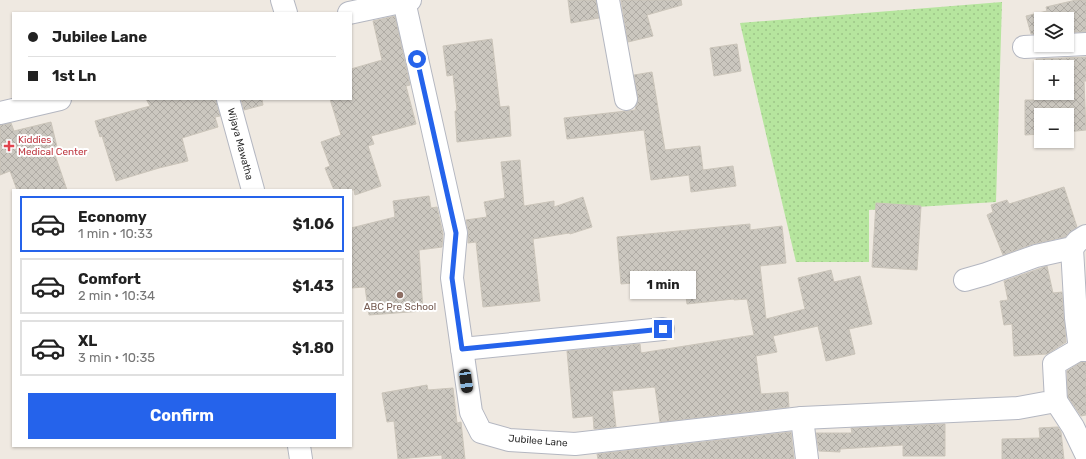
<!DOCTYPE html>
<meta charset="utf-8">
<style>
body{margin:0;font-family:Rubik,sans-serif;background:#f6f6f6;color:#222;height:100vh;display:flex;flex-direction:column;font-size:15px;white-space:nowrap}
*{box-sizing:border-box;margin:0}
p{font-size:13px;color:#767676}
.icon{flex:none;width:22px;height:22px;fill:none;stroke:currentColor;stroke-width:2;stroke-linecap:round;stroke-linejoin:round}
.map{position:relative;flex:1;overflow:hidden}
.details{position:absolute;left:12px;top:189px;width:340px;height:258px;display:flex;flex-direction:column;background:#fff;border-radius:0px;box-shadow:0 1px 3px #0004}
.details>*{flex:none}
.banner{position:absolute;left:12px;top:12px;width:340px;height:88px;border-radius:0px;box-shadow:0 1px 3px #0004;display:grid;align-content:center;height:88px;padding:0 16px;background:#fff}
.fabs{position:absolute;left:1034px;top:12px;display:grid;gap:8px}
.fabs a{display:grid;place-items:center;width:40px;height:40px;border-radius:0px;background:#fff;box-shadow:0 1px 3px #0004;font-size:20px}
.end{position:absolute;width:18px;height:18px;margin:-9px;border:5px solid #2563eb;background:#fff;box-shadow:0 0 0 2px #fff}
.from{border-radius:50%}
.bubble{position:absolute;height:28px;border-radius:0px;background:#fff;box-shadow:0 1px 3px #0004;font-size:13px;font-weight:700;line-height:28px;text-align:center}
.car{position:absolute;width:12px;height:24px;margin:-12px -6px;border-radius:5px;box-shadow:0 0 3px 1px #0007;background:linear-gradient(#222 24%,#8ab4d8 0 40%,#222 0 76%,#8ab4d8 0 86%,#222 0)}
.banner b{display:flex;align-items:center;gap:14px;height:38px;font-size:15px}
.banner b+b{border-top:1px solid #e0e0e0}
.banner i{width:10px;height:10px;background:#222}
ul{padding:7px 0 0;list-style:none}
li{display:flex;align-items:center;gap:12px;height:56px;margin:0 8px 6px;padding:0 8px;border:2px solid #e0e0e0;border-radius:0px}
li div{flex:1}
li b{display:block;font-size:15px}
li em{font-style:normal;font-weight:700}
li.on{border-color:#2563eb}
li>.icon{width:36px;height:36px;stroke-width:1.5}
.primary-button{display:flex;gap:8px;margin-top:auto;padding:8px 16px}
.primary-button a{flex:1;height:46px;border-radius:0px;background:#2563eb;color:#fff;font-size:16px;font-weight:700;line-height:46px;text-align:center}
.map>svg:first-child{display:block}
.park{fill:url(#park-dots)}
.building{fill:url(#building-cross-hatch);stroke:#cbc5ba;fill-rule:evenodd}
.lines{fill:none;stroke-linecap:round;stroke-linejoin:round}
.minor-casing{stroke:#b4b7c1;stroke-width:24}
.minor{stroke:#fff;stroke-width:22}
.route{stroke:#2563eb;stroke-width:5}
.health-dot{fill:#e0444e;stroke:#fff;stroke-width:1.5}
.education-dot{fill:#8d6e63;stroke:#fff;stroke-width:1.5}
.labels{text-anchor:middle;dominant-baseline:central;stroke-width:4;stroke-linejoin:round;paint-order:stroke}
.health-label{font-size:10px;fill:#be3a42;stroke:#fff;text-anchor:start}
.street-label{font-size:10px;fill:#2e2e2e;stroke:#fff}
.education-label{font-size:10px;fill:#785e54;stroke:#fff}
</style>
<div class="map">
<svg width="1086" height="459" viewBox="0 0 1086 459">
<defs>
<pattern id="park-dots" width="8" height="8" patternUnits="userSpaceOnUse"><rect width="8" height="8" fill="#b6e59e"/><path d="M2 2h.1M6 6h.1" fill="none" stroke="#9dc588" stroke-width="1.8" stroke-linecap="round"/></pattern>
<pattern id="building-cross-hatch" width="8" height="8" patternUnits="userSpaceOnUse"><rect width="8" height="8" fill="#cbc7bf"/><path d="M0 0l8 8M0 8l8-8" fill="none" stroke="#afaba4"/></pattern>
</defs>
<rect width="100%" height="100%" fill="#efe9e1"/>
<polygon class="park" points="1002,2 996,202 869,210 869,262 796,262 740,23"/>
<g class="building">
<polygon points="568,0 596,0 599,18 571,23"/>
<polygon points="621,0 681,0 682,5 647,15 653,36 628,42"/>
<polygon points="1076,0 1086,0 1086,32 1067,32 1067,19 1041,19 1041,34 1031,34 1026,16 1047,11 1046,7"/>
<polygon points="395,16 410,85 406,86 416,124 371,136 374,144 368,146 381,186 355,195 354,190 334,190 325,168 330,166 321,142 341,135 330,99 351,99 351,69 382,60 373,21"/>
<polygon points="492,39 500,107 509,106 511,136 457,142 455,111 457,111 453,75 447,76 443,46"/>
<polygon points="737,44 741,71 714,76 710,48"/>
<path d="M 1086,57 L 1086,81 L 1084,81 L 1086,130 L 1067,132 L 1067,115 L 1041,115 L 1041,134 L 1025,135 L 1025,100 L 1037,100 L 1036,59 ZM 1041,67 L 1067,67 L 1067,93 L 1041,93 Z"/>
<polygon points="652,72 665,150 700,146 703,170 733,166 736,186 691,192 689,175 651,180 644,130 567,139 564,118 635,110 638,97 634,75"/>
<polygon points="146,99 216,99 220,116 215,117 218,127 182,138 188,161 159,168 116,181 102,136 100,137 95,121 150,106"/>
<polygon points="241,99 262,99 263,105 244,110"/>
<polygon points="51,122 58,151 54,152 67,190 17,190 10,171 0,175 0,125 11,123 14,131"/>
<polygon points="520,160 524,206 554,201 554,207 583,197 592,227 570,234 569,233 533,239 540,301 483,307 476,242 468,243 468,230 466,220 487,217 484,202 505,198 501,162"/>
<polygon points="1064,187 1077,227 1065,237 1033,244 1003,255 987,215 993,212 991,205 1007,200 1009,204"/>
<polygon points="429,196 431,208 437,207 443,234 442,247 419,250 423,311 369,315 365,287 351,288 351,228 395,217 393,201"/>
<polygon points="876,203 921,206 917,270 872,267"/>
<polygon points="750,224 750,230 782,226 786,263 760,266 766,319 805,309 798,278 831,270 834,282 860,276 872,324 849,329 855,354 826,361 818,326 773,336 777,352 756,356 761,394 788,392 789,407 660,422 655,387 612,391 616,427 594,429 593,416 573,418 567,351 640,344 641,353 754,335 747,299 734,300 734,299 687,304 684,279 621,284 617,237"/>
<polygon points="1047,266 1053,293 1062,292 1066,342 1047,354 1014,356 1012,324 1004,325 1000,301 1008,300 1004,281"/>
<polygon points="1081,362 1086,362 1086,415 1081,416 1068,397 1067,371"/>
<polygon points="427,385 428,390 453,388 457,423 461,422 465,459 442,459 442,455 398,459 394,421 387,422 382,393"/>
<polygon points="945,424 945,456 903,456 903,445 840,449 840,452 819,451 816,433 852,433 851,428"/>
<polygon points="1058,427 1061,432 1064,459 1002,459 1002,439 1040,438 1039,428"/>
<polygon points="791,432 794,459 598,459 597,454"/>
</g>
<g class="lines">
<defs>
<g id="minor">
<polyline points="282,0 286,13"/>
<polyline points="608,0 626,99"/>
<polyline points="404,1 456,233 452,278 471,412 481,432 509,440 575,444 802,418 807,459"/>
<polyline points="349,13 410,0"/>
<polyline points="1067,45 1086,44"/>
<polyline points="1024,47 1064,45"/>
<polyline points="228,99 253,190"/>
<polyline points="0,113 60,99"/>
<polyline points="1072,248 1076,318 1080,350"/>
<polyline points="965,280 986,274 1036,256 1072,248 1078,241 1086,236"/>
<polyline points="462,349 663,329"/>
<polyline points="1056,401 1073,427 1086,454"/>
<polyline points="802,418 1018,408 1056,401 1054,364 1078,350 1086,350"/>
<polyline points="299,446 301,459"/>
</g>
</defs>
<use href="#minor" class="minor-casing"/>
<use href="#minor" class="minor"/>
</g>
<g class="lines">
<polyline class="route" points="417,59 456,233 452,278 462,349 663,329"/>
</g>
<path class="health-dot" d="M7 140h4v4h4v4h-4v4h-4v-4h-4v-4h4z"/>
<circle class="education-dot" cx="400" cy="295" r="4"/>
<g class="labels">
<g class="health-label">
<text x="18" y="140">Kiddies<tspan x="18" dy="12">Medical Center</tspan></text>
</g>
<g class="street-label">
<text transform="translate(240 144) rotate(75)">Wijaya Mawatha</text>
<text transform="translate(538 441) rotate(5)">Jubilee Lane</text>
</g>
<g class="education-label">
<text x="400" y="307">ABC Pre School</text>
</g>
</g>
</svg>
<div class="fabs">
<a><svg class="icon" aria-label="layers" viewBox="0 0 24 24"><path d="M12 4l9 5-9 5-9-5zM3 14l9 5 9-5"/></svg></a>
<a>+</a>
<a>−</a>
</div>
<i class="end from" style="left:417px;top:59px"></i>
<i class="end" style="left:663px;top:329px"></i>
<div class="bubble" style="left:630px;top:271px;width:66px">1 min</div>
<i class="car" style="left:466px;top:381px;rotate:172deg"></i>
<div class="banner">
<b><i class="from"></i>Jubilee Lane</b>
<b><i></i>1st Ln</b>
</div>
<section class="details">
<ul>
<li class="on"><svg class="icon" aria-label="car" viewBox="0 0 24 24"><path d="M5 17H2v-5l4-1 3-4h7l3 4 3 1v5h-3M9 17h6M6 11h13"/><circle cx="7" cy="17" r="2"/><circle cx="17" cy="17" r="2"/></svg><div><b>Economy</b><p>1 min · 10:33</p></div><em>$1.06</em></li>
<li><svg class="icon" aria-label="car" viewBox="0 0 24 24"><path d="M5 17H2v-5l4-1 3-4h7l3 4 3 1v5h-3M9 17h6M6 11h13"/><circle cx="7" cy="17" r="2"/><circle cx="17" cy="17" r="2"/></svg><div><b>Comfort</b><p>2 min · 10:34</p></div><em>$1.43</em></li>
<li><svg class="icon" aria-label="car" viewBox="0 0 24 24"><path d="M5 17H2v-5l4-1 3-4h7l3 4 3 1v5h-3M9 17h6M6 11h13"/><circle cx="7" cy="17" r="2"/><circle cx="17" cy="17" r="2"/></svg><div><b>XL</b><p>3 min · 10:35</p></div><em>$1.80</em></li>
</ul>
<div class="primary-button"><a>Confirm</a></div>
</section>
</div>
